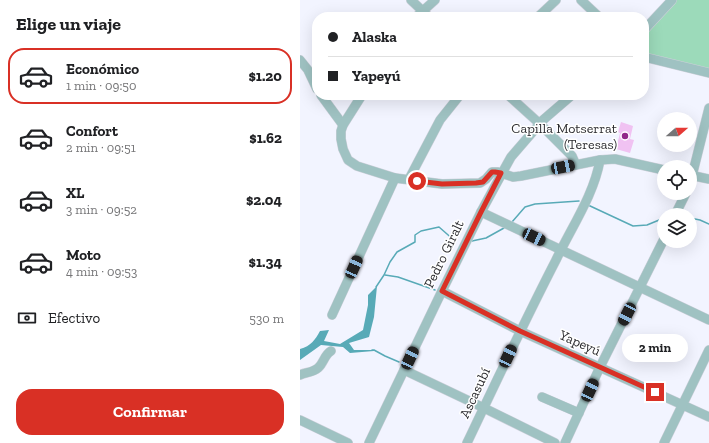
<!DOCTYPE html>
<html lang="es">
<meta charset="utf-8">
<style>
body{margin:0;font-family:"Zilla Slab",serif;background:#f2f2f2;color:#202124;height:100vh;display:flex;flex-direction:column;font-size:15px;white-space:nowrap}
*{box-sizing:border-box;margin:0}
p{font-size:13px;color:#757577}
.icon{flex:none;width:22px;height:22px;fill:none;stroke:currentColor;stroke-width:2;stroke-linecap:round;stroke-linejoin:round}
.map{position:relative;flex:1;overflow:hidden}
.sheet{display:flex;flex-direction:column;background:#fff;width:300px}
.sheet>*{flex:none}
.hud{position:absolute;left:12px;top:12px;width:337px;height:88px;border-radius:16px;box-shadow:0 4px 16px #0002;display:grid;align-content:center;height:88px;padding:0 16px;background:#fff}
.needle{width:26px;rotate:70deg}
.fabs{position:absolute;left:357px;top:112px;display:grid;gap:8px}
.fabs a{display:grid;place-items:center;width:40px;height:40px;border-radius:50%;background:#fff;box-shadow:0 4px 16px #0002;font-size:20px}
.end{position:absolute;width:18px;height:18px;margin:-9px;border:5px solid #d93025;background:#fff;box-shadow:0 0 0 2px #fff}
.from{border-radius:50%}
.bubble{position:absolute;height:28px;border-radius:14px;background:#fff;box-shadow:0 4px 16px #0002;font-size:13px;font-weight:700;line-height:28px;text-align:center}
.car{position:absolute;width:12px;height:24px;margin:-12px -6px;border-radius:5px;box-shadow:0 0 3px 1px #0007;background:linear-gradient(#222 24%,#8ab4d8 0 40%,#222 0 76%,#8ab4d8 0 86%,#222 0)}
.hud b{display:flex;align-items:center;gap:14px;height:38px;font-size:15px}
.hud b+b{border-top:1px solid #e0e0e0}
.hud i{width:10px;height:10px;background:#202124}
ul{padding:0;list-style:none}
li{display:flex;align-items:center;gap:12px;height:56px;margin:0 8px 6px;padding:0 8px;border:2px solid transparent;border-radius:16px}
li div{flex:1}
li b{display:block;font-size:15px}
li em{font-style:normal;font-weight:700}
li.active{border-color:#d93025}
li>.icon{width:36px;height:36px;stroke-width:1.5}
h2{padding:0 16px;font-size:18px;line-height:48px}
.pay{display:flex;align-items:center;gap:10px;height:44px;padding:0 16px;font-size:15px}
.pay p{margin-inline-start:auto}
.button{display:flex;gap:8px;margin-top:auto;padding:8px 16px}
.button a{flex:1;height:46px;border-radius:16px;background:#d93025;color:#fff;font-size:16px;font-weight:700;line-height:46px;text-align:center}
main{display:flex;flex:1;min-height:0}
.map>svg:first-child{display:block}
.green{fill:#9cdaba}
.water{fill:#58aab7}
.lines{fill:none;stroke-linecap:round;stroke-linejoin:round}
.stream{stroke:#58aab7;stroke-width:1.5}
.building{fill:#f0c2f2}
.minor-casing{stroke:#ced0da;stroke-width:10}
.minor{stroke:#9fc2c2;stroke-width:9}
.route{stroke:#d93025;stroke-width:5}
.poi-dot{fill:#922789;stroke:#fff;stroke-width:1.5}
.labels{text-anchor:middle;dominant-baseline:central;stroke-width:3;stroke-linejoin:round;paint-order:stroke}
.poi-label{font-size:14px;fill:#2c2c30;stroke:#fff;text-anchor:end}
.street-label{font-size:14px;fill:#2c2c30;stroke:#fff}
</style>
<main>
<section class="sheet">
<h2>Elige un viaje</h2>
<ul>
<li class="active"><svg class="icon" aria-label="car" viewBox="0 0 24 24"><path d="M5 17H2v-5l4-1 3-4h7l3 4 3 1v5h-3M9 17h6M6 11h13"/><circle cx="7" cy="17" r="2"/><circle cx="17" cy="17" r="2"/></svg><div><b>Económico</b><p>1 min · 09:50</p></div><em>$1.20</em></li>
<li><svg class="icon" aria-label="car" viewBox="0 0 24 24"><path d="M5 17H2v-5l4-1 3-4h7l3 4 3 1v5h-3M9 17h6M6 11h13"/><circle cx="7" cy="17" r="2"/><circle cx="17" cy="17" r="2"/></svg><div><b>Confort</b><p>2 min · 09:51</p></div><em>$1.62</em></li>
<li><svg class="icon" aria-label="car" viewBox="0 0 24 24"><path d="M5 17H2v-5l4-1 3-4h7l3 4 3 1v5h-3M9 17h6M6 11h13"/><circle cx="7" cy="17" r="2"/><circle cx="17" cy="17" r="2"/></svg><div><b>XL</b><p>3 min · 09:52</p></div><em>$2.04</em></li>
<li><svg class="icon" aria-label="car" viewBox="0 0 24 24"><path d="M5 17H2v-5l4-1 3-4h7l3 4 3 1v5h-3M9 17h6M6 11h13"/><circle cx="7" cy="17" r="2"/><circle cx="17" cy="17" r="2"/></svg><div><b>Moto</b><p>4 min · 09:53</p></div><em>$1.34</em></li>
</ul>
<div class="pay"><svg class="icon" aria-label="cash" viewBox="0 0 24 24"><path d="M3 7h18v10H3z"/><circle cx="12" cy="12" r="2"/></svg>Efectivo<p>530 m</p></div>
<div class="button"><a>Confirmar</a></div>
</section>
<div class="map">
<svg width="409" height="443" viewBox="0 0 409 443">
<rect width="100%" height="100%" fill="#f2f4ff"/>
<polygon class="green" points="376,0 409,0 409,69 344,54 344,32"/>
<path class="water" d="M 77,286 L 74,317 L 69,337 L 49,343 L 54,350 L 74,350 L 74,351 L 50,353 L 43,347 L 21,345 L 0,360 L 0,349 C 11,346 15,340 20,331 L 29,330 L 24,341 L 40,344 L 63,330 L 68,305 L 68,295 Z"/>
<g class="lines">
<g class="stream">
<polyline points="288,205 333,226 347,225 364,218"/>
<polyline points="390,218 400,220 409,224"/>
<polyline points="212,222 225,207 235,204 279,201"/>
<polyline points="172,241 186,238 204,228"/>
<polyline points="85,275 98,277 135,290"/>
<polyline points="76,287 84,275 90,262 97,252 115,242 115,235 121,231 139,227 155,241"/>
<polyline points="72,350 74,350 85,356 99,362"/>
</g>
</g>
<polygon class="building" points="321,122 333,126 330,139 334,140 330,153 316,149 320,133 318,132"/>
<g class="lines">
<defs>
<g id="minor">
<polyline points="111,0 129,17"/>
<polyline points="281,0 299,17"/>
<polyline points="116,17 135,0"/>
<polyline points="238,17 256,0"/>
<polyline points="344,30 372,0"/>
<polyline points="344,57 409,73"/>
<polyline points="0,60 8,70 17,89"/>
<polyline points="21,95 43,125"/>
<polyline points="62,95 43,125 41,131 41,139 43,149 48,160 57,166 95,178 142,184 180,183 186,179 192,172 198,172 213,177 221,176 300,160 315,159 364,170"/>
<polyline points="208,95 240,124 272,156 276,165"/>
<polyline points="390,175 409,179"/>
<polyline points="109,179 140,120 160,95"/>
<polyline points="390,182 392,176 409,108"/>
<polyline points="181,212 409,320"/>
<polyline points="375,215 386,193"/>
<polyline points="142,291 220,331 409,417"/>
<polyline points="32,315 95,178"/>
<polyline points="104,370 184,408 255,443"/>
<path d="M 0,375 C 6,372 12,373 18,368 C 24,363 24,355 31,351"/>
<polyline points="242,397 279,413"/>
<polyline points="0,420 48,443"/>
<polyline points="69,443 142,291 181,212 206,166 211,157 243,120 272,95"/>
<path d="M 167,443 C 196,382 225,320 256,260 C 271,228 294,195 300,160"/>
<polyline points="265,443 300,367 364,239"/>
<polyline points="364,443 409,350"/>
</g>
</defs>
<use href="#minor" class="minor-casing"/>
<use href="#minor" class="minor"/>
</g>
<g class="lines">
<polyline class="route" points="117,181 142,184 176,183 183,182 192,172 195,172 201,173 181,212 142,291 220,331 355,392"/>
</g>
<circle class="poi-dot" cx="325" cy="136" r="4"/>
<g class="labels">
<g class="poi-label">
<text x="317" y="128">Capilla Motserrat<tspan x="317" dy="16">(Teresas)</tspan></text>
</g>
<g class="street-label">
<text transform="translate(144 254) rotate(-64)">Pedro Giralt</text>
<text transform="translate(280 343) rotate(24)">Yapeyú</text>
<text transform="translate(175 393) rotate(-65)">Ascasubí</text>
</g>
</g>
</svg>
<div class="fabs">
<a><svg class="needle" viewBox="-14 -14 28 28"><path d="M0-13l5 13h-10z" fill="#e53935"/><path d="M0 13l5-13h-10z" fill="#757577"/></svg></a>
<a><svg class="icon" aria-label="locate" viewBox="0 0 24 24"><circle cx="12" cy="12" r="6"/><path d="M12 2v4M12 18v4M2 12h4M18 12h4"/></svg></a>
<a><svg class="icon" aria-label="layers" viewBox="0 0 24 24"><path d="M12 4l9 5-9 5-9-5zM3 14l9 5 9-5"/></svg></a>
</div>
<i class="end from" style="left:117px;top:181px"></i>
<i class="end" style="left:355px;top:392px"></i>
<div class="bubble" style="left:322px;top:334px;width:66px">2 min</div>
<i class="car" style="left:263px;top:167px;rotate:79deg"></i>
<i class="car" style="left:234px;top:237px;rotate:115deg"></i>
<i class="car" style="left:54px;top:267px;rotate:24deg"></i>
<i class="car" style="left:327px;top:314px;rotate:207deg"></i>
<i class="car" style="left:208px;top:356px;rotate:25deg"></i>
<i class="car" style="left:110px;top:358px;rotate:25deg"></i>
<i class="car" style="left:290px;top:390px;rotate:25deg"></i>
<div class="hud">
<b><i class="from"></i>Alaska</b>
<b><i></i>Yapeyú</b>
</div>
</div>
</main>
